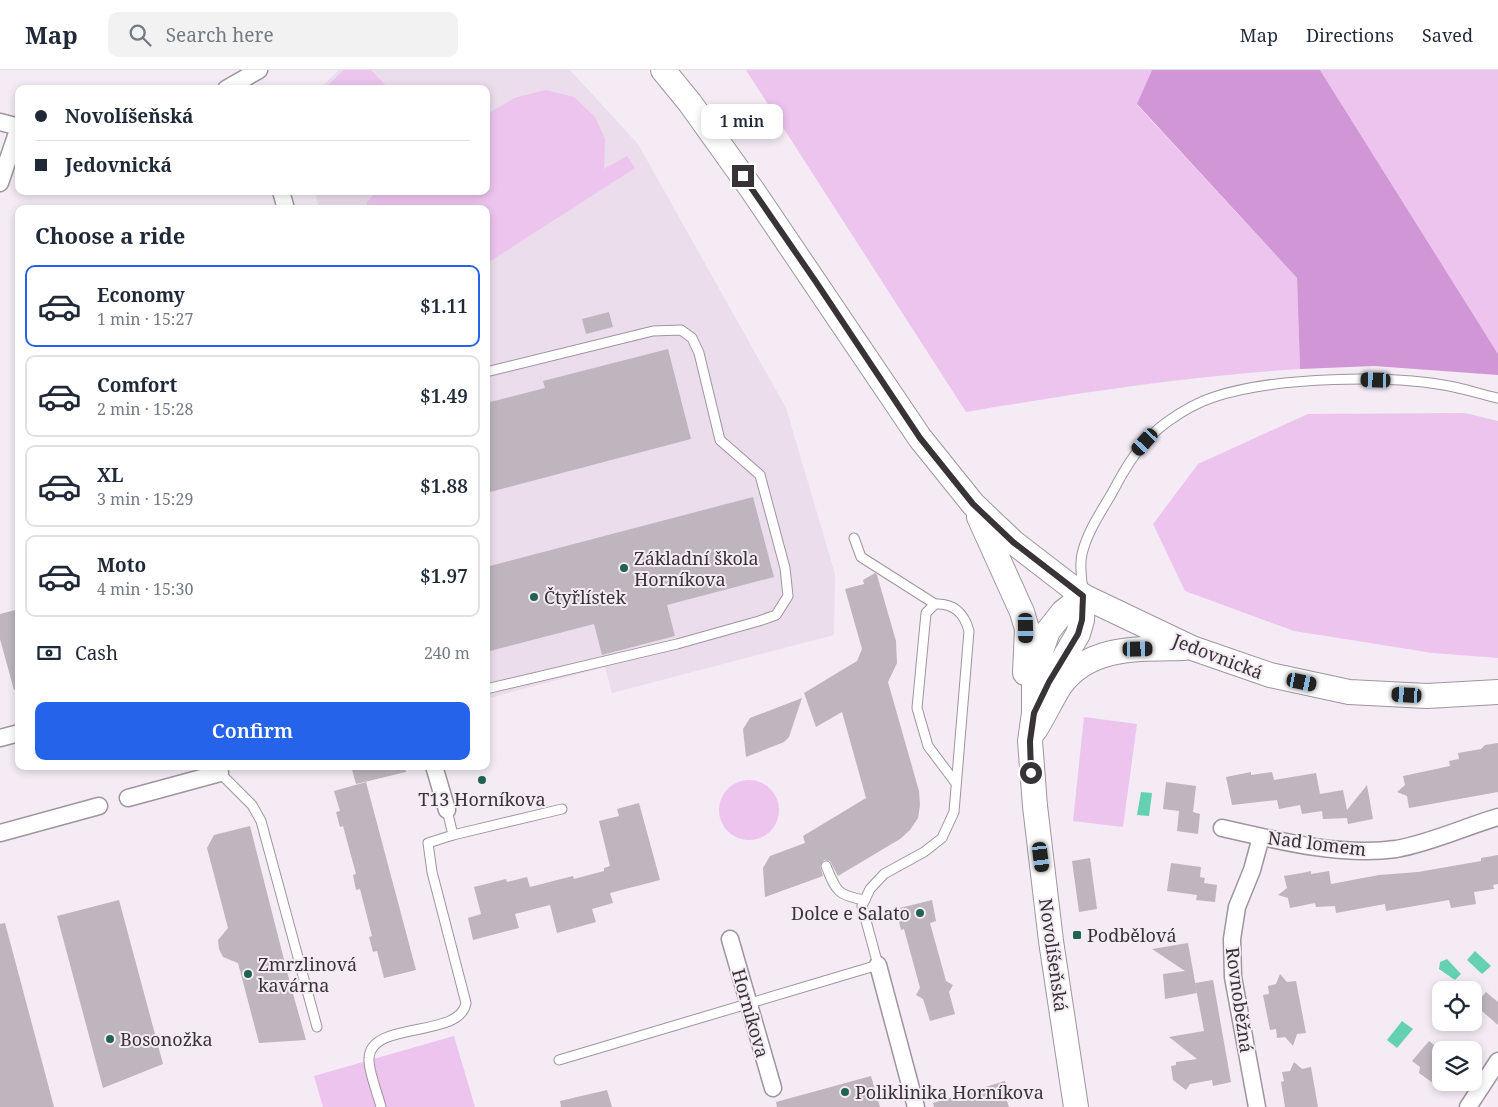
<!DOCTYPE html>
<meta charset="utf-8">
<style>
body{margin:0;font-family:"Noto Serif",serif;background:#f2f2f3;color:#1f2937;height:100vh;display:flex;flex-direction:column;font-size:19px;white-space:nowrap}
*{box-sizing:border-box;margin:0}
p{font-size:16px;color:#747a83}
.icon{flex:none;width:28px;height:28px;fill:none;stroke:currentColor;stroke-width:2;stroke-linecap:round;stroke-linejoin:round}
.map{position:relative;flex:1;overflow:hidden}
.details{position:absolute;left:15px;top:135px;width:475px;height:565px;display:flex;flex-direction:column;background:#fff;border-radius:10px;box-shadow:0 2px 8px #0003}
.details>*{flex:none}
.hud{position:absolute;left:15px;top:15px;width:475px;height:110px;border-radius:10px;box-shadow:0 2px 8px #0003;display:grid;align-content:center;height:110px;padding:0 20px;background:#fff}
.buttons{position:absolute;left:1432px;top:911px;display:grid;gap:10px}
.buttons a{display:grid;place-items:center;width:50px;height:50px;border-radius:10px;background:#fff;box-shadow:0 2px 8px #0003;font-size:25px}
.end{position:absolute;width:22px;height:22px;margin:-11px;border:6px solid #373337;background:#fff;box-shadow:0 0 0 2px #fff}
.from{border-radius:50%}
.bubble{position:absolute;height:35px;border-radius:10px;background:#fff;box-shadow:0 2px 8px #0003;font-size:16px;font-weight:600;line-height:35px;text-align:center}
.car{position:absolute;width:15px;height:30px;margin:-15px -8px;border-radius:6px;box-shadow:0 0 4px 1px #0007;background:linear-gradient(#222 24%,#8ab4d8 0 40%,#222 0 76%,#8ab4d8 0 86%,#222 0)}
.hud b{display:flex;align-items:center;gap:18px;height:48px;font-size:19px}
.hud b+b{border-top:1px solid #e0e1e3}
.hud i{width:12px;height:12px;background:#1f2937}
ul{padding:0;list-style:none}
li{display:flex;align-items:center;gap:15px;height:82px;margin:0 10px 8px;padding:0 10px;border:2px solid #e0e1e3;border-radius:10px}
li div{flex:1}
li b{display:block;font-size:19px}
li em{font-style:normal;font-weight:600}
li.on{border-color:#2563eb}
li>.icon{width:45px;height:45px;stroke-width:1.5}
h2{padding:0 20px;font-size:22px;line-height:60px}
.pay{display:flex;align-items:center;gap:12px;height:55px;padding:0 20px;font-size:19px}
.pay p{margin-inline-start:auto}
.button{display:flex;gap:10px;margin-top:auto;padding:10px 20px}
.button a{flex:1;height:58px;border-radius:10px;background:#2563eb;color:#fff;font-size:20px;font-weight:600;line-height:58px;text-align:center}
header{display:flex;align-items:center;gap:30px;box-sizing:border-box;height:70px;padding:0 25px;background:#fff;border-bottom:1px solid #e0e1e3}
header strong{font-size:24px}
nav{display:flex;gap:28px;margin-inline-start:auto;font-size:18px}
.search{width:350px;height:45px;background:#f2f2f3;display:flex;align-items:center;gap:12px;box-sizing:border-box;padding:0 18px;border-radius:10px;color:#747a83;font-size:19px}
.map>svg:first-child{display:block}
.built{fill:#ebddeb}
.green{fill:#ecc4ee}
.forest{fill:#d196d5}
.water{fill:#65d1b3}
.building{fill:#beb5bf}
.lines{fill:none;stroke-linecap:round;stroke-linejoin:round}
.lane-casing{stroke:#9e959e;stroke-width:11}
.street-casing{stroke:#9e959e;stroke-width:19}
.secondary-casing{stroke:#9e959e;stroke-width:26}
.lane{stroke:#fff;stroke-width:9}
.street{stroke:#fff;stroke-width:16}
.secondary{stroke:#fff;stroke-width:24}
.route{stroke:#373337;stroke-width:6}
.poi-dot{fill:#216352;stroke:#f4ebf5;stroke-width:2}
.labels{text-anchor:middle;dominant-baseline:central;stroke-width:4;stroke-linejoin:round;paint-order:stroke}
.poi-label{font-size:18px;fill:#373337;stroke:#f4ebf5;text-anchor:start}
.street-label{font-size:18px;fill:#373337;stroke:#f4ebf5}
</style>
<header>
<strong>Map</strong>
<div class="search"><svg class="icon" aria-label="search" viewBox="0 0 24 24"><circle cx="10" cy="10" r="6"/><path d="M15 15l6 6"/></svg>Search here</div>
<nav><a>Map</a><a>Directions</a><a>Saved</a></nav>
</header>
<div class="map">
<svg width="1498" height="1037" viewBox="0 0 1498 1037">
<rect width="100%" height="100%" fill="#f4ebf5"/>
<polygon class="built" points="339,0 570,0 638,74 786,338 835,504 834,565 612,623 605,597 486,629 486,139 319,139 315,121 486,121 486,19 319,19"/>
<g class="green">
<polygon points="344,0 371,0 389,19 324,19"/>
<path d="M 746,0 L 1152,0 L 1137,35 L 1297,208 L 1300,299 C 1188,306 1078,323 966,342 Z"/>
<polygon points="1320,0 1498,0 1498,284"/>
<polygon points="546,20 574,27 595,47 605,69 604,99 627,86 635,98 486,194 486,139 366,139 367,132 377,121 486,121 486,45 514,28"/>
<polygon points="1465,343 1498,351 1498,588 1433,583 1294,561 1185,521 1153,454 1198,394 1308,344"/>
<polygon points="1084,647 1137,654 1123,757 1073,751"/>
<circle cx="749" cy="740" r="30"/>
<polygon points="454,966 475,1037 323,1037 314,1006"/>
</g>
<polygon class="forest" points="1152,0 1320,0 1498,284 1498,305 1374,296 1300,299 1297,208 1137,34"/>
<g class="water">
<polygon points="1141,722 1152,723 1149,746 1137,745"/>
<polygon points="1475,881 1491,896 1482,904 1467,890"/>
<polygon points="1447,889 1461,904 1455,910 1439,899 1440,892"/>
<polygon points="1402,951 1413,959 1397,978 1387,970"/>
</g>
<g class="building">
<polygon points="609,242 613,257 586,264 582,249"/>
<polygon points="668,279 691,369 486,423 486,333 545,318 543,311"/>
<polygon points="753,427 774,507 667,535 675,566 602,585 594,554 486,582 486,497"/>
<polygon points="875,503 877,505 896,571 897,593 888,612 919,721 920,735 918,748 910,760 900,769 838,806 830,791 824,790 820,796 823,806 765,827 763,798 770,786 805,773 803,766 866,728 842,642 816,657 804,623 857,591 862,579 845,519 864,514 863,510"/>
<polygon points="19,539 19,619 14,620 0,569 0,544"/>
<polygon points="802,628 789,667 784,672 746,687 743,659 750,648"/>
<polygon points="1498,673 1498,722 1409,738 1407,726 1397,722 1405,715 1403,706 1450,696 1449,691 1459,689 1458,683 1481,679 1485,675"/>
<polygon points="351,696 405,696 406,702 356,714"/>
<polygon points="1251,702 1251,705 1272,702 1274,710 1316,703 1320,724 1343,720 1347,740 1367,715 1373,749 1348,754 1347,748 1323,749 1322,741 1302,744 1300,735 1279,739 1277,730 1232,735 1226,707"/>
<polygon points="366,712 416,900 384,908 377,881 373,882 369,867 372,866 360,819 356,820 353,805 356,804 343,756 340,757 336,742 340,741 334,721"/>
<polygon points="1166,712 1196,716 1193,742 1200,744 1198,764 1177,761 1179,741 1163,739"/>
<polygon points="639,733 660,810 610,823 613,833 592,839 596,852 557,863 550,835 515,844 519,858 473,870 468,848 481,844 474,817 506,809 507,812 527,807 530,817 573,806 574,809 604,801 604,798 610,796 599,751 619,746 617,739"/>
<polygon points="250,756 290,913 306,970 259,973 238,893 223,887 219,879 218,870 228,858 207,778 214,765"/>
<polygon points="1498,785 1498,814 1493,815 1494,819 1474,822 1476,834 1451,838 1449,830 1386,841 1385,834 1336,843 1335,836 1316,837 1315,833 1290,838 1288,828 1278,825 1287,818 1284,806 1302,803 1311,801 1311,804 1329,801 1331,814 1379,805 1418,802 1481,791 1481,788"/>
<polygon points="1090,788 1097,839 1079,842 1072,791"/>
<polygon points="1171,793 1201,797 1200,807 1205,808 1204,813 1217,815 1215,832 1196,830 1197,825 1167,821"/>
<polygon points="119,830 163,994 103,1018 57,846"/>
<polygon points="932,830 936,851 930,853 946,911 953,915 949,922 955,944 930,951 923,929 916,925 920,918 904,859 901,860 896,839"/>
<polygon points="5,853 49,1018 54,1037 0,1037 0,854"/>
<polygon points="1188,873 1197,923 1165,929 1163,904 1185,901 1152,879"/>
<polygon points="1280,904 1287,912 1296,911 1306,963 1297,964 1293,976 1285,967 1277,968 1276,959 1270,960 1263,925 1269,924 1268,916 1276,914"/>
<polygon points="1213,910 1231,1012 1213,1016 1212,1010 1190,1014 1186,1020 1173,1010 1171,996 1176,995 1176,992 1197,989 1169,967 1204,961 1195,913"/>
<polygon points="1486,922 1498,932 1498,955 1475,935"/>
<polygon points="1429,971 1441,980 1441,1002 1433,1013 1419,1003 1420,997 1412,991"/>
<polygon points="1294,992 1302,999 1311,997 1318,1037 1285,1037 1281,1012 1284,1011 1282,1002 1290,1001"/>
<polygon points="871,1006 880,1037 777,1037 776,1032"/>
<polygon points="1005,1011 1010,1030 1007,1031 1009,1037 934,1037 933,1033"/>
<polygon points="607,1020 612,1037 561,1037 560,1031"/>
</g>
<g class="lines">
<defs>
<g id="lane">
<polyline points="486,302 653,261 681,260 692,268 699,283 720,370 760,405 785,498 788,526 776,545 759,551 677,574 486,619"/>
<polyline points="854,468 861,487 935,534"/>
<path d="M 1083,521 C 1082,510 1079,495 1082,484 C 1087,462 1101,442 1112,423 C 1126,396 1142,370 1167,352 C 1181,342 1198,332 1214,327 C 1273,307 1392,304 1454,317 C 1469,320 1483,325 1498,328"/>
<polyline points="220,703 252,735 261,751 317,957"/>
<polyline points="447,740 453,765 562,739"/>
<path d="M 826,796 C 836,821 838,826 865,830"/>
<path d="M 559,990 L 878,895 L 862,836 L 870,819 L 884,804 L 924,782 L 942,768 L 954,742 L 969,561 C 964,543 954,533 935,534 L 926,543 L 917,638 L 928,676 L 955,712"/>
<path d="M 381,1037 C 378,1024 368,1001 369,988 C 371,950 460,969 466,933 L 432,802 L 428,773 L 453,765"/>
</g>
<g id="street">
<polyline points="226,19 259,0"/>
<polyline points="0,52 19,57"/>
<polyline points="0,113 19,57"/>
<polyline points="281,121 286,139"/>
<polyline points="0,668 19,663"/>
<polyline points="434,696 447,740"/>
<polyline points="128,728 220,703 219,696"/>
<path d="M 1222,758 C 1275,770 1341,787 1396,779 C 1431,773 1464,757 1498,747"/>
<polyline points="0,763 99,736"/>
<polyline points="730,869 773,1018"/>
<polyline points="878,895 916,1037"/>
<polyline points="1257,1037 1233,907 1232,869 1237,837 1252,800 1261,767"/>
<polyline points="1468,1037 1498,991"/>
</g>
<g id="secondary">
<polyline points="663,0 690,33 753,121 920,368 973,434 1013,472 1083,526 1192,578 1270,605 1349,622 1427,626 1498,622"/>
<polyline points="979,447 1022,542 1027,559 1025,603"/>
<polyline points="1044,622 1078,564 1082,550 1083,526"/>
<path d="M 1035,660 C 1044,646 1051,630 1060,616 C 1089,575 1140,579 1184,578"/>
<polyline points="1076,1037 1051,871 1035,736 1030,671 1034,643 1034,614 1039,587 1048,561 1063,542 1083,526"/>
</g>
</defs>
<use href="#lane" class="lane-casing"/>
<use href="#street" class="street-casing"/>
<use href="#secondary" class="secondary-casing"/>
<use href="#lane" class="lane"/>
<use href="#street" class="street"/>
<use href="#secondary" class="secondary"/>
</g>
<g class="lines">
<polyline class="route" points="743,106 816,212 920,368 973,434 1013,472 1083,526 1082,550 1078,564 1049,612 1034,643 1030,671 1031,703"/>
</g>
<g class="poi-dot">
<circle cx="624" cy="498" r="5"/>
<circle cx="534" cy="527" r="5"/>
<circle cx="482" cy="710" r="5"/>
<circle cx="920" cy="843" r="5"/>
<rect x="1072" y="860" width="10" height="10" rx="2.5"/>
<circle cx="248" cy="904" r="5"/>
<circle cx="110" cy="969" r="5"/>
<circle cx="845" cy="1022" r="5"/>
</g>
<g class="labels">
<g class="poi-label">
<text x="634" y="488">Základní škola<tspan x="634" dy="21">Horníkova</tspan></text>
<text x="544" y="527">Čtyřlístek</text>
<text x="482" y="729" text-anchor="middle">T13 Horníkova</text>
<text x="910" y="843" text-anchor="end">Dolce e Salato</text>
<text x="1087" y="865">Podbělová</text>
<text x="258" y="894">Zmrzlinová<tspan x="258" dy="21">kavárna</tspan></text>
<text x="120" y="969">Bosonožka</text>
<text x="855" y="1022">Poliklinika Horníkova</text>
</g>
<g class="street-label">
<text transform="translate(1218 586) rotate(21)">Jedovnická</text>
<text transform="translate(1317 773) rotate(7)">Nad lomem</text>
<text transform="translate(1054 885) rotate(82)">Novolíšeňská</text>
<text transform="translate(1240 930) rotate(82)">Rovnoběžná</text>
<text transform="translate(751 943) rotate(74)">Horníkova</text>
</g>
</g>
</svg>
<div class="buttons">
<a><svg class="icon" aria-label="locate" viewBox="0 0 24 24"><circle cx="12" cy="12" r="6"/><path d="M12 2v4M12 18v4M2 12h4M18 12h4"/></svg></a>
<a><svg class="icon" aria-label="layers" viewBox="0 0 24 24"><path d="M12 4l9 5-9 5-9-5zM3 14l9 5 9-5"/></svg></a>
</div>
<i class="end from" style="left:1031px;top:703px"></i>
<i class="end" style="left:743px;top:106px"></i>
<div class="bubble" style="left:701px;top:34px;width:82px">1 min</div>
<i class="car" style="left:1376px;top:310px;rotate:272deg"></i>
<i class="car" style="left:1145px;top:372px;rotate:222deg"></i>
<i class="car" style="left:1026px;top:558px;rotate:179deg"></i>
<i class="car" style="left:1138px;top:579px;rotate:89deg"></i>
<i class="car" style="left:1302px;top:612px;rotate:102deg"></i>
<i class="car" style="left:1407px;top:625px;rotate:273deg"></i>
<i class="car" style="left:1041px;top:787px;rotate:173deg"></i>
<div class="hud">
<b><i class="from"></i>Novolíšeňská</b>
<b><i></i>Jedovnická</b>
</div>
<section class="details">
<h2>Choose a ride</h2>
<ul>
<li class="on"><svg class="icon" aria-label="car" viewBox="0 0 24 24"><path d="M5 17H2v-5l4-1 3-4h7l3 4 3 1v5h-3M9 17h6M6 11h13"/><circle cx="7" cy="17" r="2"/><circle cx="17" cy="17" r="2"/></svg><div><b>Economy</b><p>1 min · 15:27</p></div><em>$1.11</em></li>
<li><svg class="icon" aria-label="car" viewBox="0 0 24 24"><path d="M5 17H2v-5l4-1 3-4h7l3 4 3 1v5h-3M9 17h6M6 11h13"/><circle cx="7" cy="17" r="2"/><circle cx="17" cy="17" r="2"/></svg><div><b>Comfort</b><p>2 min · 15:28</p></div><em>$1.49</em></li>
<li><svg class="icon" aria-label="car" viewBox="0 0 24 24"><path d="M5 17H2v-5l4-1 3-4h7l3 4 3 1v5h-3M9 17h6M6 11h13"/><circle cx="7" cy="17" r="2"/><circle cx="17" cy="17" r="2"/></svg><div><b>XL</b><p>3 min · 15:29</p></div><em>$1.88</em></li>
<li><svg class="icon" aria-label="car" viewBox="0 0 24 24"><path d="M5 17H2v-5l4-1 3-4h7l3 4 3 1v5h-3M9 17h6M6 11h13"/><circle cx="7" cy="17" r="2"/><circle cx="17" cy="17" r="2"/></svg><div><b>Moto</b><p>4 min · 15:30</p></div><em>$1.97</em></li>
</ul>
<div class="pay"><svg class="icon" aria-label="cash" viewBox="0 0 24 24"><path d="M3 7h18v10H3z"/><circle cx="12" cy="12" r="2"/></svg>Cash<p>240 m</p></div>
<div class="button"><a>Confirm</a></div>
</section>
</div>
